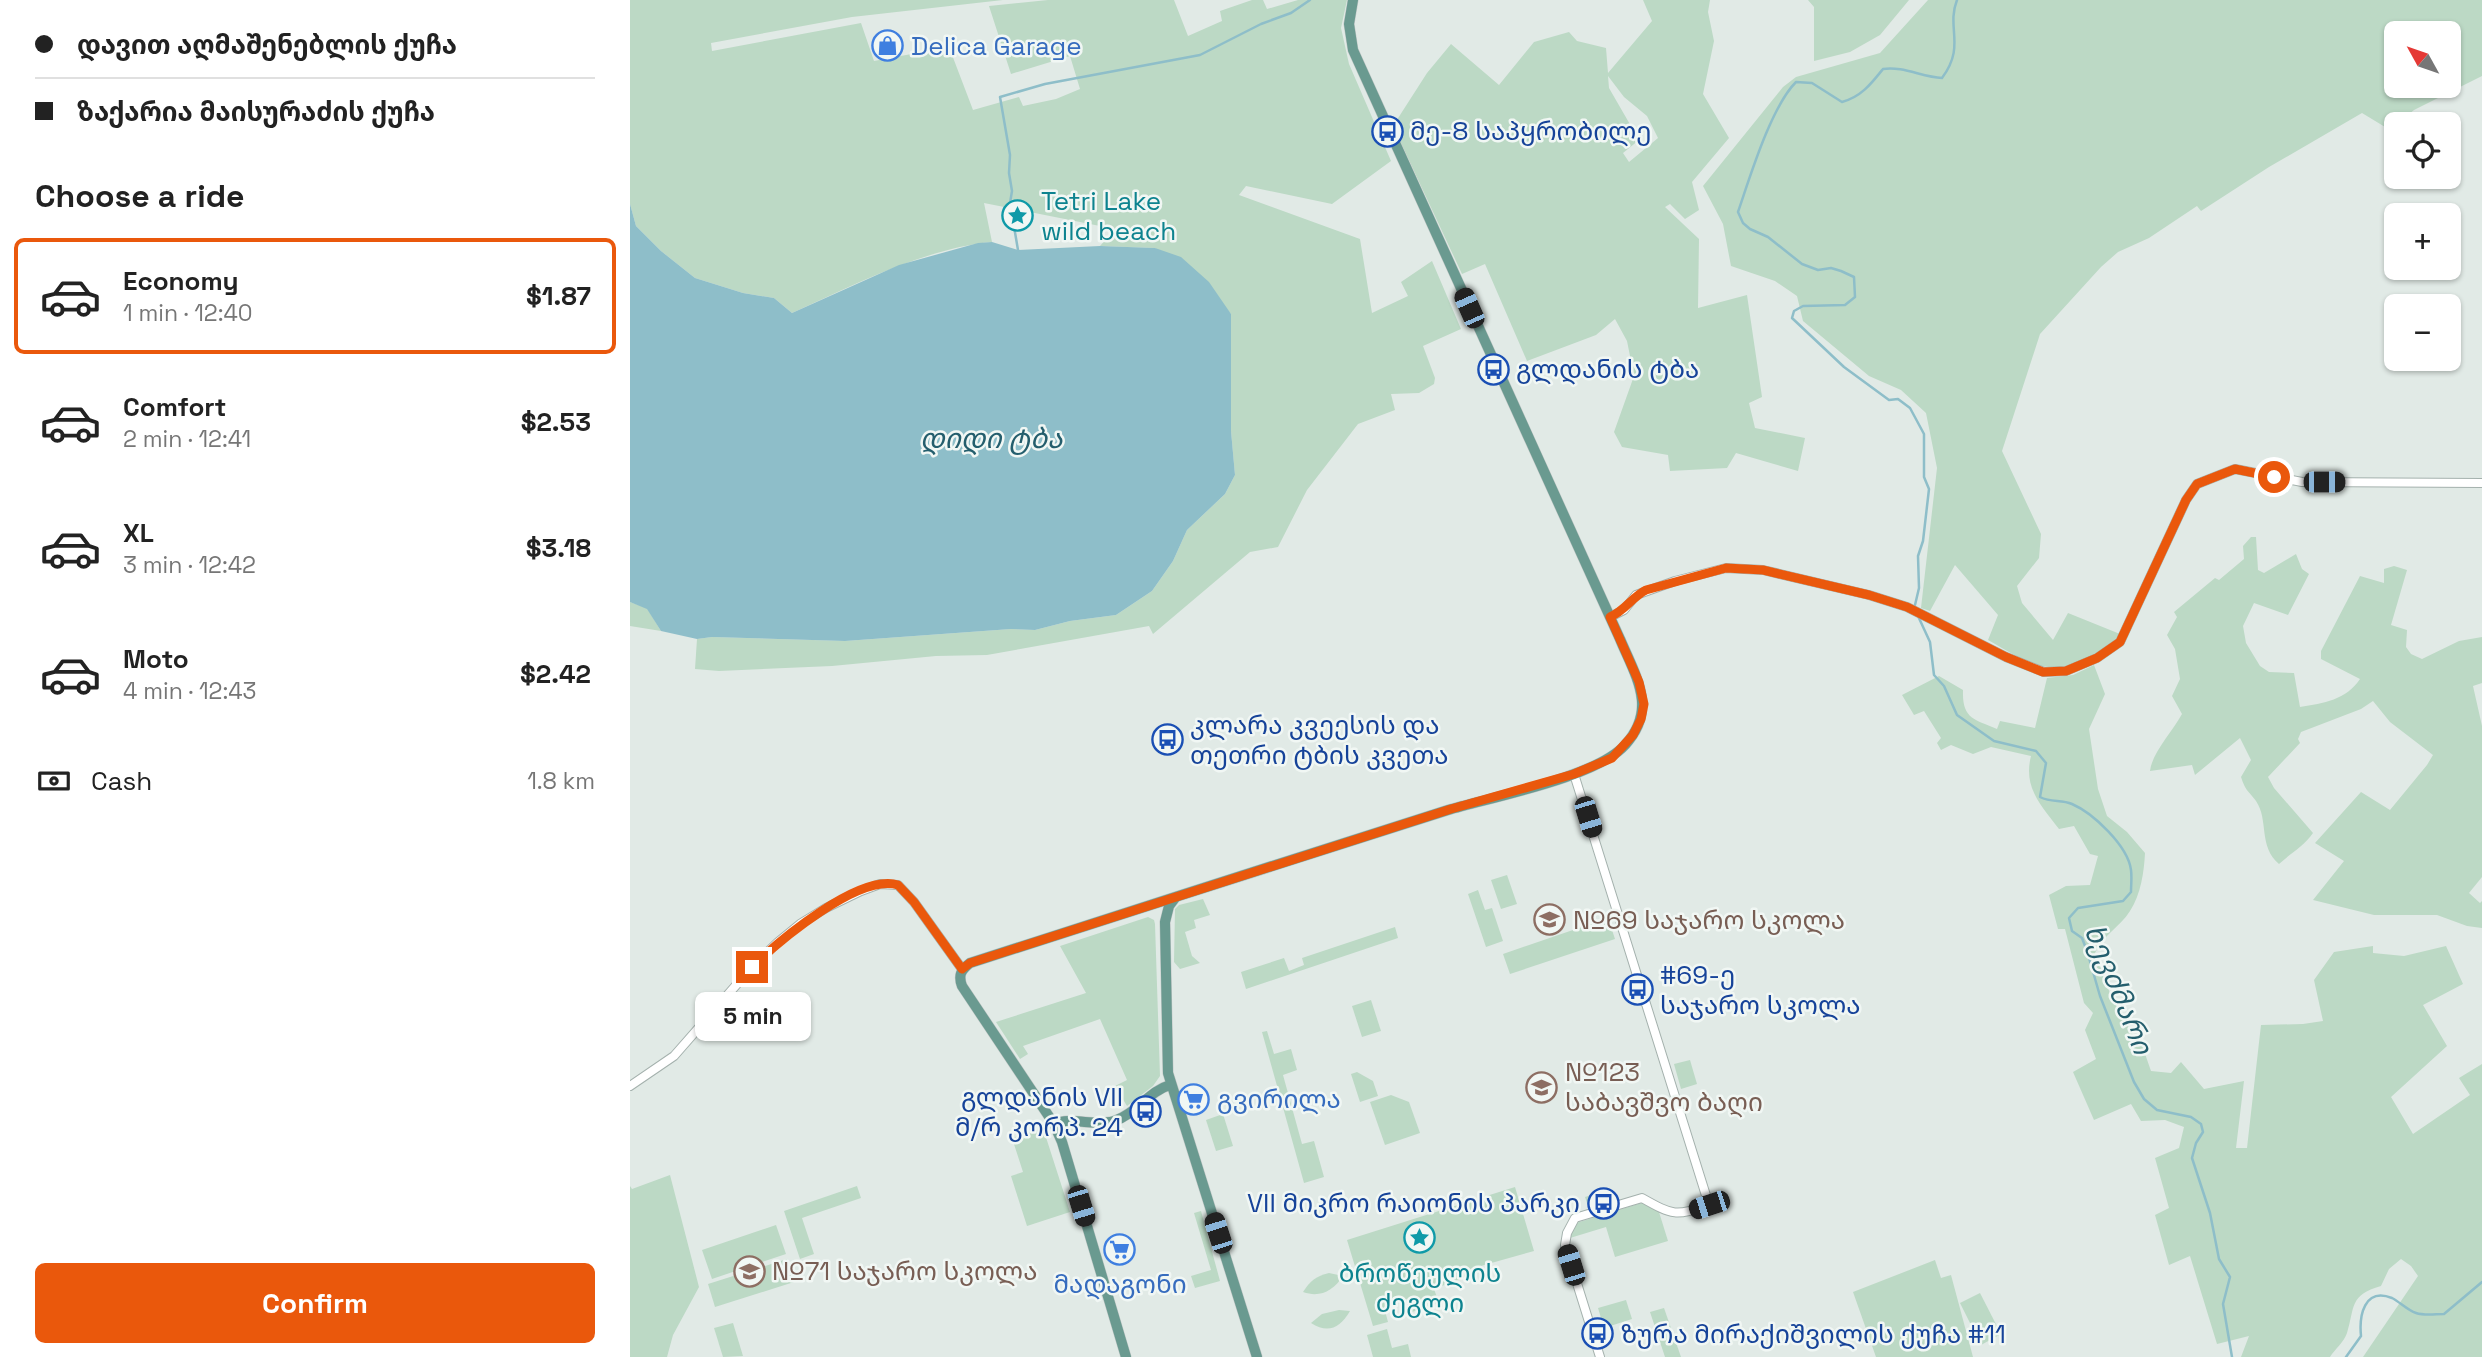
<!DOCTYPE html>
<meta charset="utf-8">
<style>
body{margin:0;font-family:"Space Grotesk","Noto Sans Georgian",sans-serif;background:#f2f2f2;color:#222;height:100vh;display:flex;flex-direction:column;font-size:26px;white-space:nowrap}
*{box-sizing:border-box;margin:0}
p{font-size:23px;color:#767676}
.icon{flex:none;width:38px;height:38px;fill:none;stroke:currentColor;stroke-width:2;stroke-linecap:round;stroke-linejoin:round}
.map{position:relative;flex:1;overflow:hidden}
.panel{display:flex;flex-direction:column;background:#fff;width:630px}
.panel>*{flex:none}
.banner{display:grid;align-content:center;height:154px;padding:0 35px;background:#fff}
.needle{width:46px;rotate:310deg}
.buttons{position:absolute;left:1754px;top:21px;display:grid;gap:14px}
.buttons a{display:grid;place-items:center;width:77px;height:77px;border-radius:10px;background:#fff;box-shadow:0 2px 5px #0004;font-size:35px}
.end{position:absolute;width:32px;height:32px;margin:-16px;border:9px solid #ea580c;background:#fff;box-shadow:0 0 0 4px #fff}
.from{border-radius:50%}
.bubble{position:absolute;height:49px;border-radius:10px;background:#fff;box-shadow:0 2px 5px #0004;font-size:23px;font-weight:700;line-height:49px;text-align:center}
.car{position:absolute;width:21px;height:42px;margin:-21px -10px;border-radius:9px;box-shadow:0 0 5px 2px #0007;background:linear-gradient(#222 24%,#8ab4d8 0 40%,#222 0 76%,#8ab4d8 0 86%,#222 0)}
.banner b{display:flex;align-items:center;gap:24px;height:66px;font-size:26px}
.banner b+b{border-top:2px solid #e0e0e0}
.banner i{width:18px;height:18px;background:#222}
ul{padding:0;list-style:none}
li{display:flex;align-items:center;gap:21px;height:116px;margin:0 14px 10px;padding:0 21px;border:4px solid transparent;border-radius:10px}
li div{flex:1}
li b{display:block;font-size:26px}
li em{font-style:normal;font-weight:700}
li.on{border-color:#ea580c}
li>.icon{width:63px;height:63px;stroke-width:1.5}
h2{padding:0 35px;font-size:32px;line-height:84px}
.pay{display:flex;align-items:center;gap:18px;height:77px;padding:0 35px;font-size:26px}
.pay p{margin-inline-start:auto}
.action{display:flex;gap:14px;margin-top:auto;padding:14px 35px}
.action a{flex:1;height:80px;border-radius:10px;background:#ea580c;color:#fff;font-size:28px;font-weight:700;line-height:80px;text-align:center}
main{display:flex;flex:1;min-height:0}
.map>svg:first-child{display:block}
.green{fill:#bcd9c5;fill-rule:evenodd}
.water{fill:#8ebec9}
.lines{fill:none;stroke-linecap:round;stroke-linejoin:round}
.stream{stroke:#8ebec9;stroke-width:2.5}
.tertiary-casing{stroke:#a4b1ad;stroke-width:10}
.primary-casing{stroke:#c1c7c6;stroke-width:11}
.tertiary{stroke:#fff;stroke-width:8}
.primary{stroke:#6a9a90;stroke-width:10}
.route{stroke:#ea580c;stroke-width:9}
.labels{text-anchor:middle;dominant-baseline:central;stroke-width:5;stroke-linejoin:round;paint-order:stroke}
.shop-label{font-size:26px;fill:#366cbe;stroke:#f1f7f4;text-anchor:start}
.transit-label{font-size:26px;fill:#164399;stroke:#f1f7f4;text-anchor:start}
.culture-label{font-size:26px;fill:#0d838f;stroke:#f1f7f4;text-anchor:start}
.education-label{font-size:26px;fill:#785e54;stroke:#f1f7f4;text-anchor:start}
.water-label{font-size:28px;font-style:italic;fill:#245e6d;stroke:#f1f7f4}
</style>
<main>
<section class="panel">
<div class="banner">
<b><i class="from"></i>დავით აღმაშენებლის ქუჩა</b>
<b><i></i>ზაქარია მაისურაძის ქუჩა</b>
</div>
<h2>Choose a ride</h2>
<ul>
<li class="on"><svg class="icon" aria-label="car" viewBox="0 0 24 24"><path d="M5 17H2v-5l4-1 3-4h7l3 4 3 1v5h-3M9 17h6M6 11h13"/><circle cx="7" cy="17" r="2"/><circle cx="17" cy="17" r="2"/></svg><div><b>Economy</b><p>1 min · 12:40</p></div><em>$1.87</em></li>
<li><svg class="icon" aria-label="car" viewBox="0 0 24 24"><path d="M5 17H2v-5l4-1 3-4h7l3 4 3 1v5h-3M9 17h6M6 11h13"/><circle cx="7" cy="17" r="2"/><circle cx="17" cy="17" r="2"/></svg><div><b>Comfort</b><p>2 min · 12:41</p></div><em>$2.53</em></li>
<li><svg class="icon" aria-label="car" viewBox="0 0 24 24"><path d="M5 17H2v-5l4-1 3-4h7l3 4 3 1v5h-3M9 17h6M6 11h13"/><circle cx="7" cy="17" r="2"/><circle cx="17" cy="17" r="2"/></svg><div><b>XL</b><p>3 min · 12:42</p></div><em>$3.18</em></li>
<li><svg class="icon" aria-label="car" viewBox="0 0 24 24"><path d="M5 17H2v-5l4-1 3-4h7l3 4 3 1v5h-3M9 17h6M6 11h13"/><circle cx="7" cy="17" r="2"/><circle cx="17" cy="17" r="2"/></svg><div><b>Moto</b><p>4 min · 12:43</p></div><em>$2.42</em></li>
</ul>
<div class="pay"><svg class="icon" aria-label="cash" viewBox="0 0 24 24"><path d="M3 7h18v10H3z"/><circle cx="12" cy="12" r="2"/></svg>Cash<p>1.8 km</p></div>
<div class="action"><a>Confirm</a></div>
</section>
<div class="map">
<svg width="1852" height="1357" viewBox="0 0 1852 1357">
<rect width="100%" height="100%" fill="#e1eae6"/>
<g class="green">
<path d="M 0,0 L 373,0 L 222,17 L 81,43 L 82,51 L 231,23 L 244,61 L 319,47 L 343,110 L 389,97 L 393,106 L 426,99 L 450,89 L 440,56 L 381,74 L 359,6 L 418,0 L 544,0 L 558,36 L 592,21 L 590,11 L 622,0 L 633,0 L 637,9 L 668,0 L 717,0 L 711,28 L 719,64 L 761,161 L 702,204 L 616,186 L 609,195 L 730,239 L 742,313 L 778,296 L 771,282 L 802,261 L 831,329 L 793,346 L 805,378 L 804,384 L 789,393 L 761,394 L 765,410 L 728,424 L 677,490 L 648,547 L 620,552 L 523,634 L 519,626 L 357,655 L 306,656 L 202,666 L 89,671 L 65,669 L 67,639 L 82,637 L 215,641 L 381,629 L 405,630 L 440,621 L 486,615 L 522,591 L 543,561 L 557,530 L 595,494 L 605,475 L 601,431 L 601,314 L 525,248 L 470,246 L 485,229 L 354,203 L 362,242 C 295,248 222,286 162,313 L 144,298 L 113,293 L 65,278 L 31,251 L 6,226 L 0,204 Z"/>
<path d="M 1013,0 L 1080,0 L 1078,12 L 1084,41 L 1073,94 L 1099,138 L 1062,182 L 1069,210 L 1055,219 L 1040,204 L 1035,207 L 1069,239 L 1068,308 L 1117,295 L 1132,397 L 1119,403 L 1125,428 L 1175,438 L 1168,471 L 1106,453 L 1097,468 L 1040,471 L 1038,455 L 992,447 L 984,432 L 1004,376 L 997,341 L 985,319 L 966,335 L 897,361 L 855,264 L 832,274 L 763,126 L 797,73 L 821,44 L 869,85 L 904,42 L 939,32 L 947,41 L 976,48 L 978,73 L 1022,21 ZM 978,76 L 994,97 L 1017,116 L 1028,138 L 999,162 L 993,153 L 1009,140 L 979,88 Z"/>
<polygon points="1178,0 1279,0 1250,35 1220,52 1184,61 1184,7"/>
<path d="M 1298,0 L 1852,0 L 1852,76 L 1784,110 L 1760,130 L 1732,113 L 1639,167 L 1571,211 L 1567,206 L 1519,238 L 1488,252 L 1471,267 L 1410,334 L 1372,451 L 1411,534 L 1409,558 L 1387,586 L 1392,603 L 1423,640 L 1438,613 L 1490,634 C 1472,657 1436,673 1407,665 C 1390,660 1373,648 1358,640 L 1368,615 L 1325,565 L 1300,611 L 1291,608 L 1307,468 L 1296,413 L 1271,390 L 1239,376 L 1173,321 L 1167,296 L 1145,281 L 1101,266 L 1093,224 L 1073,186 L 1153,87 L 1166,77 L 1250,53 ZM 1766,33 L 1818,33 L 1818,86 L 1766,86 Z"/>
<path d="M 1621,537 L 1626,537 L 1628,570 L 1634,573 L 1666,554 L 1672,569 L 1679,574 L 1658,615 L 1624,603 L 1613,626 L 1616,643 L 1630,666 L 1639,672 L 1664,673 L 1670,707 C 1694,703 1716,700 1730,679 L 1691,659 L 1691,651 L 1730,576 L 1754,583 L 1754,569 L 1764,566 L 1777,570 L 1761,625 L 1777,630 L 1776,647 L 1781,654 L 1792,659 L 1829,641 L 1852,637 L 1852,683 L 1843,686 L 1852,726 L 1852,877 L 1839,893 L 1850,903 L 1852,901 L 1852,928 L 1837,926 L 1807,915 L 1744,915 L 1683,900 L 1714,861 L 1685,843 L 1731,792 L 1760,810 L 1797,765 L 1803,755 L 1760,722 L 1743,701 L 1731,709 L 1671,732 L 1668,739 L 1670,743 L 1638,777 L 1644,788 L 1683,833 C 1674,846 1661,853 1649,864 C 1628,846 1639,820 1626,801 C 1618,790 1616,792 1611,777 L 1621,760 L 1610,738 L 1565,775 L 1562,765 L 1520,771 C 1522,753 1542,732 1552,714 L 1542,696 L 1550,679 L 1545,649 L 1537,635 L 1547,617 L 1544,612 L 1585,578 L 1589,580 L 1614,559 L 1613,546 Z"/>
<polygon points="0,602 17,608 31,631 0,626"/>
<path d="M 1464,665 L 1475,694 L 1459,729 L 1468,789 L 1477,816 L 1497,832 L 1515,853 C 1514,872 1511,894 1500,911 C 1490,927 1473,935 1465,953 L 1481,996 L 1504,1037 L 1513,1048 L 1521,1071 L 1541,1073 L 1551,1062 L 1574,1089 L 1614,1081 L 1606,1148 L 1617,1148 L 1631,1025 L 1673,1024 L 1693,1021 L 1684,980 L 1704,952 L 1743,946 L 1743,953 L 1774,956 L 1816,946 L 1833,984 L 1793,1005 L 1817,1046 L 1761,1097 L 1783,1134 L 1840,1095 L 1829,1078 L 1852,1064 L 1852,1357 L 1733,1357 L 1788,1276 L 1781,1266 L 1771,1259 L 1759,1269 L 1751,1286 C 1719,1295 1725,1307 1717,1333 C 1714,1342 1705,1349 1700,1357 L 1611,1357 L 1619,1336 L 1587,1344 L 1560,1256 L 1539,1265 L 1525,1215 L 1539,1208 L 1525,1158 L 1549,1148 L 1554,1127 L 1535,1120 L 1511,1121 L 1501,1104 L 1464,1120 L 1443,1072 L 1466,1059 L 1455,1030 L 1463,1013 L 1454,1003 L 1435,929 L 1428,929 L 1419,895 L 1436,886 L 1460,885 L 1468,856 L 1460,854 L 1444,826 L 1429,829 C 1411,805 1393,788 1401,756 L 1361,747 L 1343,754 L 1321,745 L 1311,750 L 1307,743 L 1311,738 L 1294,711 L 1284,715 L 1272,695 L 1309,676 L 1333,690 C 1332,719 1344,719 1367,729 L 1370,721 L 1405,728 L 1417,678 L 1443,675 Z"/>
<polygon points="877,875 887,904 871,909 861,880"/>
<polygon points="848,890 855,910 862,908 873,941 856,947 838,894"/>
<polygon points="573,899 580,915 564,920 566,928 555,932 562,956 570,963 550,969 544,962 545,909 549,905"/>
<polygon points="518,917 524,920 525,924 530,1076 523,1086 497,1106 485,1086 497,1080 470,1019 393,1046 398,1054 390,1059 366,1022 456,993 430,946"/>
<polygon points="978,918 985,939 880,974 873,954"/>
<polygon points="765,927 768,938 616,989 611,972 654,958 659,971 674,965 672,958"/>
<polygon points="741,1000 751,1031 732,1037 722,1006"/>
<polygon points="637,1031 644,1054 661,1049 667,1070 653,1075 672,1144 684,1141 694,1177 674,1183 632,1032"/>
<polygon points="1060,1060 1067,1084 1051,1089 1044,1064"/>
<polygon points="727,1072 743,1081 748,1096 730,1102 721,1074"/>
<polygon points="761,1095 779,1102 790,1133 755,1145 740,1102"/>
<polygon points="593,1114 603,1146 586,1151 576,1120"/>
<polygon points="413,1128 440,1212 397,1226 381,1176 393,1172 382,1138"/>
<polygon points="40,1175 69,1287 43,1335 37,1357 0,1357 0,1186 2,1189"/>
<polygon points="227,1186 231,1198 172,1218 184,1254 170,1259 154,1211"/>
<polygon points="885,1187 904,1251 840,1269 841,1275 804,1289 809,1303 782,1312 777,1299 754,1307 758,1322 743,1326 717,1240"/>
<polygon points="980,1189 983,1201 959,1209 955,1197"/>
<polygon points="1015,1202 1029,1212 1038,1241 985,1257 976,1227 940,1238 946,1223"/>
<polygon points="571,1211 590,1281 565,1288 561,1276 581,1270 564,1213"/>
<polygon points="146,1225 156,1254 82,1279 72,1250"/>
<polygon points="157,1259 164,1282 85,1307 78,1284"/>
<polygon points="1305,1260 1311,1278 1321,1275 1343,1357 1246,1357 1223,1292"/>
<path d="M 699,1273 L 713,1276 C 703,1291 690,1298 673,1292 C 680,1281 686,1276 699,1273 Z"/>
<polygon points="1350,1293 1371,1334 1351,1345 1330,1303"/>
<polygon points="996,1300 1002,1319 974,1328 968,1308"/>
<polygon points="1034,1308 1051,1357 1035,1357 1020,1312"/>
<path d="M 709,1310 L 720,1311 C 710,1328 698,1334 681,1323 L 692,1314 Z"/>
<polygon points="103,1323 113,1356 93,1357 84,1328"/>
<polygon points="757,1329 762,1348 778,1344 781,1357 743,1357 737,1335"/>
</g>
<polygon class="water" points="0,204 6,226 31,251 65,278 113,293 144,298 162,313 269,265 348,243 362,242 388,250 470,246 525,248 551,257 579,282 601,314 601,431 605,475 595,494 557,530 543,561 522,591 486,615 440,621 405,630 381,629 215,641 82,637 67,639 31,631 17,609 0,602"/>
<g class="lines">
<g class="stream">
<polyline points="388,250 380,203 382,191 379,173 380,155 370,97 415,84 570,55 631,24 661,13 680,0"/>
<path d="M 1285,605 L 1289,588 L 1288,556 L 1293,541 L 1299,489 L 1294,477 L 1294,434 L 1280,408 L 1268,399 L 1259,400 L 1214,367 L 1162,318 L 1164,311 L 1173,306 L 1215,305 L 1225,297 L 1224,277 L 1211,271 L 1201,268 L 1188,270 L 1172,264 L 1138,237 L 1120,229 L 1113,223 L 1108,212 C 1120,177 1141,107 1166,82 L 1182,83 L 1212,102 C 1231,97 1241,84 1253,69 C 1273,66 1292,77 1312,78 C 1336,46 1316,28 1327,0"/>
<path d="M 1288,616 L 1300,642 L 1304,675 L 1314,686 L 1327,715 L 1364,741 L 1406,751 L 1416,763 L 1410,797 C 1422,803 1431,799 1442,804 C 1463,813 1498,846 1501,870 C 1502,877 1501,885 1501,892 L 1493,901 L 1448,908 L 1439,918 L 1442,931 L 1452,938 L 1457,951 L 1470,996 L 1504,1082 L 1514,1099 L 1527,1110 L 1561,1117 L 1571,1124 L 1573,1132 L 1566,1143 L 1562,1158 L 1580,1213 L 1589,1259 L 1600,1277 L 1593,1304 L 1602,1357"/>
<path d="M 1716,1357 L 1731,1336 C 1729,1316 1734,1287 1762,1298 C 1770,1302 1777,1310 1786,1313 C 1795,1316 1805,1314 1814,1314 L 1852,1282"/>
</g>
<defs>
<g id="tertiary">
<polyline points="980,617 994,610 1006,595 1045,581 1096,568 1133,570 1239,595 1277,607 1376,657 1414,672 1436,671 1467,658 1490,642 1556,500 1567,484 1605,469 1672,482 1852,483"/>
<path d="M 944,774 L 1079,1205 C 1045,1216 1044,1216 1012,1198 L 945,1218 L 937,1233 L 935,1245 L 970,1357"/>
<polyline points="0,1086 44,1056 122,967 148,942 170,924 196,908 231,891 250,884 268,885 284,902 332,969"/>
</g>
<g id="primary">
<polyline points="545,898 539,906 535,922 538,1073 627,1357"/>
<path d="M 424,1124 C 442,1116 464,1127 484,1121 C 506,1114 519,1091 540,1085"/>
<path d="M 496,1357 L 432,1142 L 424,1124 L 332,986 C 328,975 331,970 340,963 C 499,912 659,860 818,810 C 862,797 967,777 995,745 C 1028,709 1006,677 990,639 L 723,50 L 719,24 L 723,0"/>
</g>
</defs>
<use href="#tertiary" class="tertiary-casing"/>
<use href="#primary" class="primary-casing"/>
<use href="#tertiary" class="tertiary"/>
<use href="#primary" class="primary"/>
</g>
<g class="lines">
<path class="route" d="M 122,967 C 149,941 229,873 268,885 L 284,902 L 332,969 L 340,963 L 821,809 L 944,774 L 982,758 L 1003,735 L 1011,719 L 1014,704 L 1009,682 L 980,617 C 995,611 1002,597 1016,590 L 1096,568 L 1133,570 L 1239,595 L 1277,607 L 1376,657 L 1413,672 L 1436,671 L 1467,658 L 1490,642 L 1556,500 L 1567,484 L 1605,469 L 1644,477"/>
</g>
<defs>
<symbol id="shop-ring" viewBox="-11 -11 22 22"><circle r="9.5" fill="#f1f7f4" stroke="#3f7fe0" stroke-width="1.5"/><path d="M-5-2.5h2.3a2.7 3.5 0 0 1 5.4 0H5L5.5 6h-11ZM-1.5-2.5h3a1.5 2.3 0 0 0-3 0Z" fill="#3f7fe0"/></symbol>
<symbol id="bus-ring" viewBox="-11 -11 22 22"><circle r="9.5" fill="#f1f7f4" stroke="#1a4fb4" stroke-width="1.5"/><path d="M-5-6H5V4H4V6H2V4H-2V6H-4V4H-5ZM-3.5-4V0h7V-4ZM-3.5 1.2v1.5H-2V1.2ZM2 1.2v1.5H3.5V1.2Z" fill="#1a4fb4"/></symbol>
<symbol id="sight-ring" viewBox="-11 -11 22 22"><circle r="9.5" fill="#f1f7f4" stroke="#0f9aa8" stroke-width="1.5"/><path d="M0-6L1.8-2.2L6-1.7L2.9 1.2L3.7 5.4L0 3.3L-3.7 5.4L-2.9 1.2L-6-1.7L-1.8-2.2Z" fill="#0f9aa8"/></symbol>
<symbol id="school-ring" viewBox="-11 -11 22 22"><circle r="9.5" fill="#f1f7f4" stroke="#8d6e63" stroke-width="1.5"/><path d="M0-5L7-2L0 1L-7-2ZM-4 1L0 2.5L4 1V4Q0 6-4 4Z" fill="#8d6e63"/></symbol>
<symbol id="supermarket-ring" viewBox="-11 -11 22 22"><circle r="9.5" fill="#f1f7f4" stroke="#3f7fe0" stroke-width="1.5"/><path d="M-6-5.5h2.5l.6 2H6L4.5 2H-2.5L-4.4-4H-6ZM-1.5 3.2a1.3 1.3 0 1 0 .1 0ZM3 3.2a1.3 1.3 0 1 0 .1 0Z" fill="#3f7fe0"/></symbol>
</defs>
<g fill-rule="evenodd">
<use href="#shop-ring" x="240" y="28" width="35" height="35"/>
<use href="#bus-ring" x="740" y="114" width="35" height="35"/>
<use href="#sight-ring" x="370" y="198" width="35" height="35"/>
<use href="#bus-ring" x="846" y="352" width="35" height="35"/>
<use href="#bus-ring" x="520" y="722" width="35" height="35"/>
<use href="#school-ring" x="902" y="902" width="35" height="35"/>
<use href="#bus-ring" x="990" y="972" width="35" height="35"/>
<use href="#school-ring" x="894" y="1070" width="35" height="35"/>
<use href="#supermarket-ring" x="546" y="1082" width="35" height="35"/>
<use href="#bus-ring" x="498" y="1094" width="35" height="35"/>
<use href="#bus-ring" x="956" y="1186" width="35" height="35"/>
<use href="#sight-ring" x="772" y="1220" width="35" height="35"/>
<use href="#supermarket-ring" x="472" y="1232" width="35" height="35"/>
<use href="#school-ring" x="102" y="1254" width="35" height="35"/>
<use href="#bus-ring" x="950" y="1316" width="35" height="35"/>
</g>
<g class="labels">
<g class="shop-label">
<text x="281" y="46">Delica Garage</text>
<text x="587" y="1099">გვირილა</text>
<text x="490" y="1284" text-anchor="middle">მადაგონი</text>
</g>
<g class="transit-label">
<text x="780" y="131">მე-8 საპყრობილე</text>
<text x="886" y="369">გლდანის ტბა</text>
<text x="560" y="725">კლარა კვეესის და<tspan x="560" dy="30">თეთრი ტბის კვეთა</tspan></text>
<text x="1030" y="975">#69-ე<tspan x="1030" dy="30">საჯარო სკოლა</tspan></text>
<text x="493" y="1097" text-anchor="end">გლდანის VII<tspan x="493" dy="30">მ/რ კორპ. 24</tspan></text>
<text x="950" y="1203" text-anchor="end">VII მიკრო რაიონის პარკი</text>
<text x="991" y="1334">ზურა მირაქიშვილის ქუჩა #11</text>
</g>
<g class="culture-label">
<text x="411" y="201">Tetri Lake<tspan x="411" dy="30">wild beach</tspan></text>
<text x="790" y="1273" text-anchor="middle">ბროწეულის<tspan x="790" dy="30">ძეგლი</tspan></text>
</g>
<g class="education-label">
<text x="943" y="920">№69 საჯარო სკოლა</text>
<text x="935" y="1072">№123<tspan x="935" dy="30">საბავშვო ბაღი</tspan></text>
<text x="142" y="1271">№71 საჯარო სკოლა</text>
</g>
<g class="water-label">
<text x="361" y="438">დიდი ტბა</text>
<text transform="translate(1489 989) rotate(68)">ხევძმარი</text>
</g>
</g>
</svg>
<div class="buttons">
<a><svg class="needle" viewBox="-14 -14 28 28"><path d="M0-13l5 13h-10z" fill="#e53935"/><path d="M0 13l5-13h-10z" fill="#767676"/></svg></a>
<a><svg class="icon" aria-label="locate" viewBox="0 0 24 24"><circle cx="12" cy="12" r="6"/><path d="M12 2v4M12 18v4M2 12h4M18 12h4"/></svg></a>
<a>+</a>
<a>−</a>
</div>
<i class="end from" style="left:1644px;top:477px"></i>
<i class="end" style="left:122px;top:967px"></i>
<div class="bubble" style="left:65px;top:992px;width:116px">5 min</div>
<i class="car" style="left:839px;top:308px;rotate:336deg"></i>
<i class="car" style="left:1694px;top:482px;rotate:90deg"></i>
<i class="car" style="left:958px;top:817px;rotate:163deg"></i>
<i class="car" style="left:1079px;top:1205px;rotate:252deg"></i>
<i class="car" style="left:451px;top:1206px;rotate:163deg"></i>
<i class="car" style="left:588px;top:1233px;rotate:342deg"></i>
<i class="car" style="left:941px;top:1265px;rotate:343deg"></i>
</div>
</main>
